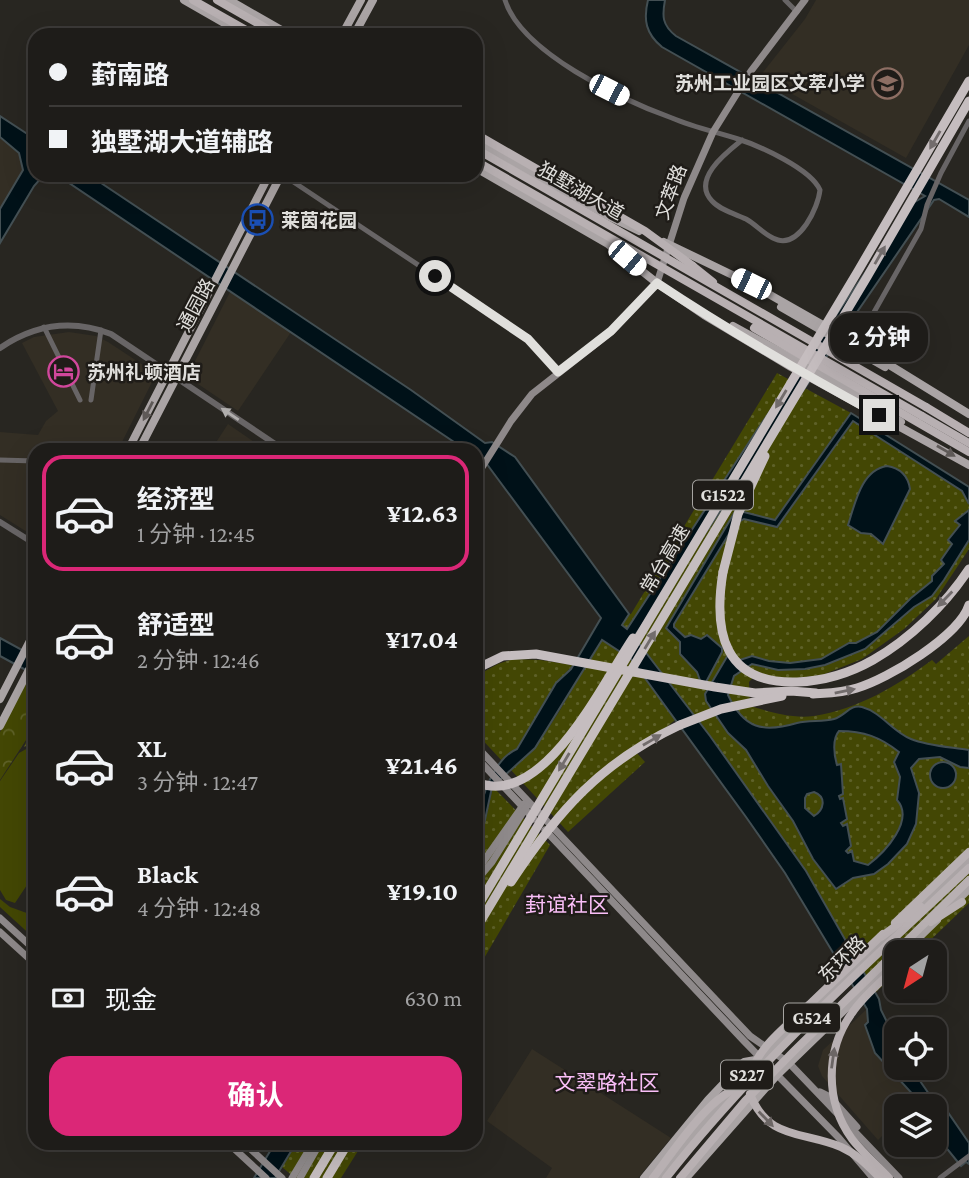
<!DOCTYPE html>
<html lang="zh">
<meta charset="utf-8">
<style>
body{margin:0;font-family:"Crimson Pro","Noto Sans SC",serif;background:#262522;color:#f1f3f6;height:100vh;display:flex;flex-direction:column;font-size:26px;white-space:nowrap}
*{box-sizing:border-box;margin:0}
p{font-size:23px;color:#a1a1a2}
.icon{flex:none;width:38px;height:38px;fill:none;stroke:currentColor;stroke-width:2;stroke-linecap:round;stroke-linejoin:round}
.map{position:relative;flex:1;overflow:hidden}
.panel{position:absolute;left:28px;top:443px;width:455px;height:707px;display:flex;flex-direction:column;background:#1e1c19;border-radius:21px;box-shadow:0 7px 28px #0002,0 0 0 2px #3c3a38}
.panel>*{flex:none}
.guide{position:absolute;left:28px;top:28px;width:455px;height:154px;border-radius:21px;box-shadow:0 7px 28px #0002,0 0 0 2px #3c3a38;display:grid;align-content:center;height:154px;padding:0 21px;background:#1e1c19}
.needle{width:46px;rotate:216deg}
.buttons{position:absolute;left:884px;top:940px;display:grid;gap:14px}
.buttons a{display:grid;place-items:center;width:63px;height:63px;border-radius:14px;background:#1e1c19;box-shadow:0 7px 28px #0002,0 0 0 2px #3c3a38;font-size:35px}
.end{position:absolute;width:32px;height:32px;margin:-16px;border:9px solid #e0dfdc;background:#111;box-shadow:0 0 0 4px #111}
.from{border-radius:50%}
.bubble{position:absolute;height:49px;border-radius:21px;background:#1e1c19;box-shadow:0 7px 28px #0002,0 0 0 2px #3c3a38;font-size:23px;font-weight:700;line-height:49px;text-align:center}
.car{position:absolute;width:21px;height:42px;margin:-21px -10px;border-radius:9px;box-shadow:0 0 5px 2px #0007;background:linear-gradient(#fff 24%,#345 0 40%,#fff 0 76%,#345 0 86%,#fff 0)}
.guide b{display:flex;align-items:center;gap:24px;height:66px;font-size:26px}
.guide b+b{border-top:2px solid #3c3a38}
.guide i{width:18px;height:18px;background:#f1f3f6}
ul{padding:12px 0 0;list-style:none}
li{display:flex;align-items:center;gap:21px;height:116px;margin:0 14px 10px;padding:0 7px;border:4px solid transparent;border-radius:21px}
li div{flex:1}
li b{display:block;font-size:26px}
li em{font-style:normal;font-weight:700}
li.active{border-color:#db2777}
li>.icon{width:63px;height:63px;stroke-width:1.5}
.pay{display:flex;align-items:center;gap:18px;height:77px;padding:0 21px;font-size:26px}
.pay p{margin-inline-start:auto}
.button{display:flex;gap:14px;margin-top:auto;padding:14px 21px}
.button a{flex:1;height:80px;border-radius:21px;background:#db2777;color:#fff;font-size:28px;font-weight:700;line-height:80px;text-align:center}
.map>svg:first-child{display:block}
.built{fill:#332e24}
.forest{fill:url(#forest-crowns)}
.park{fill:url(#park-dots)}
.pitch{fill:#434704}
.water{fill:#001118;stroke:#434f53;stroke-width:2;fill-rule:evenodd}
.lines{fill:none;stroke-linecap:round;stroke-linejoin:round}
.minor{stroke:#686566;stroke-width:5}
.tertiary{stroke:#686566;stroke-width:6}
.secondary{stroke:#8e898a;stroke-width:7}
.primary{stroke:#aaa4a5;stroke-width:8}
.trunk{stroke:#b8b0b2;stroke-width:8}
.motorway{stroke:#c5bdbf;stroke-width:9}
.trunk-bridge{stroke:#b8b0b2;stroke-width:8}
.motorway-bridge{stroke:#c5bdbf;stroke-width:9}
.oneway{fill:#726c6c}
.oneway2{fill:#5e5957}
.oneway3{fill:#b0aead}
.oneway4{fill:#6c6665}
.route{stroke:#e0dfdc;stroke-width:9}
.labels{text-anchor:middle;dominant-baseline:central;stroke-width:5;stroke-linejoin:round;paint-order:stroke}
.shield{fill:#1f1c18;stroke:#a6a4a1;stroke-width:2}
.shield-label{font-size:18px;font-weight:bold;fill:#e0dfdc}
.poi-label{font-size:19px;font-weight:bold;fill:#e0dfdc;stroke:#1f1c18;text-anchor:start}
.street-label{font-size:19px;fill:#e0dfdc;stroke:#1f1c18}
.neighbourhood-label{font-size:21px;fill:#f9bef7;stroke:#1f1c18}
</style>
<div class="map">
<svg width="969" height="1178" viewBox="0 0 969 1178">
<defs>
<pattern id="forest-crowns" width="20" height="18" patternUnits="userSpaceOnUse" patternTransform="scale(1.75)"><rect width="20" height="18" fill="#434704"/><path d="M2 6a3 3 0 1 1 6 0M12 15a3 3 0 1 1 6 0" fill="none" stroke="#5e6128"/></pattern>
<pattern id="park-dots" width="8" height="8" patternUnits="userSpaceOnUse" patternTransform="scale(1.75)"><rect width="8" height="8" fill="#434704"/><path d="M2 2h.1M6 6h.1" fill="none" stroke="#5e6128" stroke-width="1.8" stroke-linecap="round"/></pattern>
</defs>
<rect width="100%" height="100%" fill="#282621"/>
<g class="built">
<polygon points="816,0 969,0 969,45 906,158 760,76 805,19"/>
<polygon points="0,137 19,153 23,170 0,209"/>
<polygon points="230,292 291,332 238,411 195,382 190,371"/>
<polygon points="69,332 96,336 108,342 146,367 154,378 118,450 35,450 35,537 0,515 0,432 38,435 46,421 58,411 22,343 34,337"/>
<polygon points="228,424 266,450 211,450"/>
<polygon points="867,1009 868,1022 904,1084 918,1100 912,1106 896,1106 896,1122 878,1140 822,1076 818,1066 823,1050"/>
<polygon points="532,1049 671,1138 638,1178 546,1178 552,1168 487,1121"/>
</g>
<g class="forest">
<polygon points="31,673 35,675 35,727 30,734 35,729 35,742 24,747 28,737 0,780 0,732"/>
<polygon points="0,899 10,907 35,916 35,939 0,907"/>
</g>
<g class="park">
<path d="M 777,373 L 851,413 L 848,418 L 969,495 L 969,549 L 936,599 L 904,629 L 862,659 L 822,675 L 781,680 L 758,672 L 749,682 L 750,706 C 770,712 793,719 814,716 C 858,709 897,686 932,660 L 936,664 L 969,636 L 969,903 L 918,952 L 896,952 L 896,973 L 875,993 L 806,871 L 777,829 L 622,625 L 629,614 L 631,614 Z"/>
<path d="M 601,639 L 631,659 L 675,720 L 636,752 L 645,762 L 568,832 L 511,770 C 551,738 574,682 601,639 Z"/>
<polygon points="513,659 540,660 573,665 556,683 517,749 512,751 503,762 476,733 476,676 498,664"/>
<polygon points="493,787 550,845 476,972 476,838 482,834"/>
<polygon points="296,1143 363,1143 341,1178 295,1178 282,1167"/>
</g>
<polygon class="pitch" points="35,744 35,755 32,759 35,761 35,873 15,903 6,900 0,890 0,781 19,753"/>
<g class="water">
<path d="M 648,0 L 665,0 C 662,16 662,25 676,36 L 969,200 L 969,217 L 939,199 L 934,200 L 634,637 L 710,736 L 806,871 L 879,999 L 881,1010 L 889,1026 L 884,1030 L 892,1042 L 895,1041 L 896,1043 L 896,1068 L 911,1068 L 936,1104 L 939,1103 L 944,1113 L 947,1111 L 969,1143 L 969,1164 L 966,1162 L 961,1166 L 935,1134 L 934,1106 L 913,1106 L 918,1100 L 875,1053 L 865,1025 L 868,1022 L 867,1009 L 785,873 L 746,817 L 631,659 L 602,640 L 535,748 L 492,787 L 482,834 L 476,838 C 476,812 490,760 517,749 L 556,683 L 571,669 L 601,618 L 486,463 L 476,457 L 476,450 L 466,450 L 63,179 L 51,175 L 89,175 L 411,390 L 485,443 L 492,442 L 515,457 L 629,614 L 622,625 L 627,629 L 757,430 L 913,203 L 925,196 L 662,47 C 646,34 643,20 648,0 Z"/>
<polygon points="0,116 35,139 35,175 49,175 41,178 34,186 0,243 0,209 23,170 19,153 0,137"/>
<polygon points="851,413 969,487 969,504 962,491 853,421 777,527 744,519 735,524 674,624 674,627 685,637 691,635 701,639 707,635 722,648 722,652 705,684 701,683 697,672 680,654 680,642 666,628 736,510 775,520"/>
<path d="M 887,466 C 900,468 908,476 910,489 L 883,544 L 871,534 L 861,533 L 848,525 C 855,504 861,470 887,466 Z"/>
<path d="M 969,510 L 969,540 L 944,580 L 932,596 L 914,607 L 865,649 L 825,665 L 805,669 L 778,670 L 752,664 L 734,676 L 728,695 C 744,729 763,733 797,723 C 809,720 822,722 834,719 C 845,716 850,704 862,707 C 881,712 893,732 911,739 C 928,746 951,747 969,750 L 969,768 L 960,767 L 940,757 L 919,759 L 911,768 L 919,793 L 916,824 L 907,844 L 888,864 L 874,874 L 853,878 L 836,889 L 813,859 L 793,821 L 768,786 L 746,750 L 728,733 L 706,701 L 705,694 L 728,655 L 740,660 L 752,656 L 769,661 L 790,663 L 821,659 L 849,643 L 856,643 L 877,632 L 911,598 L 932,581 L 932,576 L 944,564 L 941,560 L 952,544 L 948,540 L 960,525 L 955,521 ZM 839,731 C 864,731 880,737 899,752 L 894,762 L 900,777 L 897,800 C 915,820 885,852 868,865 L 854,861 L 852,851 L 848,853 L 846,851 L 851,846 L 847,824 L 843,826 L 841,823 L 847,819 L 843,798 L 840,799 L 839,796 L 843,794 L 841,764 L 837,765 C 834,755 832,739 839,731 ZM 814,792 C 827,797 824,810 814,816 L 805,808 L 805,798 L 807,794 Z"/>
<polygon points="0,638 35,657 35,675 0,656"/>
<circle cx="943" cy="775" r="13"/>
<polygon points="275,1143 296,1143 275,1178 254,1178"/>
</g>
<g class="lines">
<g class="minor">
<path d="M 505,0 C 521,52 622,100 672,118 C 693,127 716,132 738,139 C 760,146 811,169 820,190 C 818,208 800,246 778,240 C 766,237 757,225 746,219 C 735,214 720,210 712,201 C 691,179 727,152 742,140"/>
<polyline points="785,0 797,12"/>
<polyline points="283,175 522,334 537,347 558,372"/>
<polyline points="44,327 80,400"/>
<polyline points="856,344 921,229 927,205 941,173 969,121"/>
<polyline points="91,400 101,330"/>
<polyline points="0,460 35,461"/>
<polyline points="940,1178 969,1156"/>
</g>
<g class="tertiary">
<path d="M 0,348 C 34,325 72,319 111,334 L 284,450"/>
<polyline points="0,522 35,544"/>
</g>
<g class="secondary">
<polyline points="476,477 511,421 532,394 611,332 657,283 684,198 713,132 751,71 805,0"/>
<polyline points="476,746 750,1036 789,1063 899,1178"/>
<polyline points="476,757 534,819"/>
<polyline points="545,830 744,1041 839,1138 873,1178"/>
<polyline points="476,872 524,804"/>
<polyline points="476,881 492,862 527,806"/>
<polyline points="0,918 35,950"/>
<polyline points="0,932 35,964"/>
<polyline points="820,1092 830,1097 857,1127"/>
<polyline points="228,1143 266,1178"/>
<polyline points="244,1143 282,1178"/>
<polyline points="292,1178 313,1143"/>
<polyline points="300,1178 320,1143"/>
</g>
<g class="primary">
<polyline points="184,0 245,35"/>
<polyline points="229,0 290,35"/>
<polyline points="342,35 361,0"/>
<polyline points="354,35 373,0"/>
<polyline points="476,141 610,217 639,231"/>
<polyline points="476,168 608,244 657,283 704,315 791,367 969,465"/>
<polyline points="664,242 751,284 844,337 969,414"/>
<polyline points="781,307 885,367"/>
<polyline points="733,326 826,377 901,422"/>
<polyline points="128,450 269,175"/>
<polyline points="139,450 281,175"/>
<polyline points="0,699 35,631"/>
<polyline points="0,726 35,658"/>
<polyline points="949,908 969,889"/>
<polyline points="917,909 969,861"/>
<polyline points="904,952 937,920"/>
<polyline points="644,1178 708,1100 744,1062 761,1059"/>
<path d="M 658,1178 C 729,1086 814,1008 898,928"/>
<polyline points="686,1178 777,1075 895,961"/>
</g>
<g class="trunk">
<polyline points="193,0 255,35"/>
<polyline points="217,0 278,35"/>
<polyline points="693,266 713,282"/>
<polyline points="926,407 969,433"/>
<polyline points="922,416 969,443"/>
<polyline points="895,923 969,852"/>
<polyline points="889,974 896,963"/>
<polyline points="809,1005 883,934"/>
<path d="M 653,1178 C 672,1153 706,1102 733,1090"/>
</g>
<g class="motorway">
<path d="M 723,572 C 713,633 724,684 797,682 C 824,681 850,673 873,660 C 910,639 946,604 969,569"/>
<polyline points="476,669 503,656 536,654 715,687 755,693 791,691 816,693"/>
<path d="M 813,694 C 828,693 842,693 857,688 C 888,679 959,636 969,605"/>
<polyline points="680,725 721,709 782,696"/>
<polyline points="314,1178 335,1143"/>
<polyline points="327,1178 348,1143"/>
</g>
<g class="trunk-bridge">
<polyline points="476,134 645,231 693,266"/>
<polyline points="476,149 926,407"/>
<polyline points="476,161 922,416"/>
<polyline points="754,328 969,452"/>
<polyline points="931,922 962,902"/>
<polyline points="881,937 921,907"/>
<path d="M 889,974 C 876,986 862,998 852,1013 C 825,1050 825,1102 852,1139 C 863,1153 877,1165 889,1178"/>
<path d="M 749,1081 C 754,1049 787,1026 809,1005"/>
<path d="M 750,1094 C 768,1140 802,1131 841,1147 C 857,1154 868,1166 880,1178"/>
<path d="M 666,1178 C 755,1064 864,967 969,868"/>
<polyline points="680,1178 745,1101 794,1051 969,880"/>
</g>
<g class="motorway-bridge">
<polyline points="723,572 738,514 765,456"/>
<path d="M 476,782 C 543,811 603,682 633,638"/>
<path d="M 511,882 C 558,811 601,762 680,725"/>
<polyline points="476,909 858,271 969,81"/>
<polyline points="476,929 867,277 969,101"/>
</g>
</g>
<defs><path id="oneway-solid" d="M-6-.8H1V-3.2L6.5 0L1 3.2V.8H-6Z" transform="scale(1.75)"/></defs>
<g class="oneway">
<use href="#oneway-solid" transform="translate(935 140) rotate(120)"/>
<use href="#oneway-solid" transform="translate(880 255) rotate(-60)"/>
<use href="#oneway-solid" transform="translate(781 399) rotate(121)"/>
<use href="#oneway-solid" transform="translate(945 599) rotate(134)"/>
<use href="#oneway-solid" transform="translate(650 640) rotate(-59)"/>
<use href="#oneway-solid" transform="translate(845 691) rotate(-11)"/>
<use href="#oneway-solid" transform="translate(652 740) rotate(-30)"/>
<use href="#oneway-solid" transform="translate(564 762) rotate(121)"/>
</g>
<g class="oneway2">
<use href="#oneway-solid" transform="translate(148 411) rotate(117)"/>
<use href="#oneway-solid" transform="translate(946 451) rotate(30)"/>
</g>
<use class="oneway3" href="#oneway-solid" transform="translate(230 414) rotate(-146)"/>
<g class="oneway4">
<use href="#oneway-solid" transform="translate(833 1058) rotate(-82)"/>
<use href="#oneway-solid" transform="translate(766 1119) rotate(46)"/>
</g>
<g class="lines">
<path class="route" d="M 435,276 L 528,339 L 558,372 L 611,331 L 657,283 C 729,331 804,374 879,415"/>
</g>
<defs>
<symbol id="school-ring" viewBox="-11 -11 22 22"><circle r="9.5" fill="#1f1c18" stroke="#8d6e63" stroke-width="1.5"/><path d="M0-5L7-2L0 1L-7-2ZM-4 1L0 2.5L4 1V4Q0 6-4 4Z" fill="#8d6e63"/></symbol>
<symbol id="bus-ring" viewBox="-11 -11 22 22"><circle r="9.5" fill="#1f1c18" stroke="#1a4fb4" stroke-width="1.5"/><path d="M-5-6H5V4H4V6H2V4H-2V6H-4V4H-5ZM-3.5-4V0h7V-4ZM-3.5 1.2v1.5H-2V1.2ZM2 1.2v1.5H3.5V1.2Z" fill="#1a4fb4"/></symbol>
<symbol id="hotel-ring" viewBox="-11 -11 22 22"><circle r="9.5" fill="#1f1c18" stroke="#d1479c" stroke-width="1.5"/><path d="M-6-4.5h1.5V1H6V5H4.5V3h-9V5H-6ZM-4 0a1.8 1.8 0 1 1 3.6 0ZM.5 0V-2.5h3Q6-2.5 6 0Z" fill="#d1479c"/></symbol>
</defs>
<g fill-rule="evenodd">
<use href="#school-ring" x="870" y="66" width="35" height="35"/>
<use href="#bus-ring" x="240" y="202" width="35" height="35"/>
<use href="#hotel-ring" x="46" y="354" width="35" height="35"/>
</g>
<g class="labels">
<g class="shield">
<rect x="693" y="480.5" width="60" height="29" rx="5"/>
<rect x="784" y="1003.5" width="56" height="29" rx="5"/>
<rect x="721" y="1060.5" width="52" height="29" rx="5"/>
</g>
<g class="shield-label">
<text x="723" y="495">G1522</text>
<text x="812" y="1018">G524</text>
<text x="747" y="1075">S227</text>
</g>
<g class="poi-label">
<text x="865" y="83" text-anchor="end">苏州工业园区文萃小学</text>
<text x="281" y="220">莱茵花园</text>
<text x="87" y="372">苏州礼顿酒店</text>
</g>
<g class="street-label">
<text transform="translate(581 191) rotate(30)">独墅湖大道</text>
<text transform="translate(671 192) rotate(-70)">文萃路</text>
<text transform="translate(196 305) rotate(-62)">通园路</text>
<text transform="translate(665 559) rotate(-59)">常台高速</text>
<text transform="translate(842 959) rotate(-44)">东环路</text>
</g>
<g class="neighbourhood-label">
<text x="567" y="905">葑谊社区</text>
<text x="607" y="1083">文翠路社区</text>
</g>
</g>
</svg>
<div class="buttons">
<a><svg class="needle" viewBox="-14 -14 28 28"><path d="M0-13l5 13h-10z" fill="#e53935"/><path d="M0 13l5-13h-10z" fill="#a1a1a2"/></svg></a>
<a><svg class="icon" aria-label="locate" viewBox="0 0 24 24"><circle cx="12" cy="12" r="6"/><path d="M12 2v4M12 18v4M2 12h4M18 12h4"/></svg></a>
<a><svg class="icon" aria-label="layers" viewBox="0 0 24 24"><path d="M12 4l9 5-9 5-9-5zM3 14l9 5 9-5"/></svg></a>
</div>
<i class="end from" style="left:435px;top:276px"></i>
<i class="end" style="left:879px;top:415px"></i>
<div class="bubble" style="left:830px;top:313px;width:98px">2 分钟</div>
<i class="car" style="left:609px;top:90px;rotate:117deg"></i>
<i class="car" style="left:627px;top:258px;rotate:130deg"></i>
<i class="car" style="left:751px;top:284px;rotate:296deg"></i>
<div class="guide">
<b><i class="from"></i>葑南路</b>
<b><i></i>独墅湖大道辅路</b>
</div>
<section class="panel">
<ul>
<li class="active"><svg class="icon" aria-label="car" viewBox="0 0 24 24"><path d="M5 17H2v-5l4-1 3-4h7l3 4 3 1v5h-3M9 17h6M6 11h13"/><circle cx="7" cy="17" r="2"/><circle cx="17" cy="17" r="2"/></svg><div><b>经济型</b><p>1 分钟 · 12:45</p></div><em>¥12.63</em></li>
<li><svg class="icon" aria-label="car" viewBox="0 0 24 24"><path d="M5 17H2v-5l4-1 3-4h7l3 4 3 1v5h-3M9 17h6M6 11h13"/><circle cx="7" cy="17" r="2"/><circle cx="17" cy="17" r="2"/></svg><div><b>舒适型</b><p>2 分钟 · 12:46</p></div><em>¥17.04</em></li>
<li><svg class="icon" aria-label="car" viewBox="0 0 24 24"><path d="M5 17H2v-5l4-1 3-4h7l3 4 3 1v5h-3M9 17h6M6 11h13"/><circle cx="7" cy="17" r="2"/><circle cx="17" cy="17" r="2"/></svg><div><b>XL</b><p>3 分钟 · 12:47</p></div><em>¥21.46</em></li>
<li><svg class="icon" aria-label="car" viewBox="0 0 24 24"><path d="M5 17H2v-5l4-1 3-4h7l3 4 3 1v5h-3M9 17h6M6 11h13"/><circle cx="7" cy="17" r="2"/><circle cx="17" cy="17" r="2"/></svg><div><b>Black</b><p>4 分钟 · 12:48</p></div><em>¥19.10</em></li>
</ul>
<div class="pay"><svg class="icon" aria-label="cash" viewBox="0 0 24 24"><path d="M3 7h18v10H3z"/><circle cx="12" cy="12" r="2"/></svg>现金<p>630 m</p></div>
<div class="button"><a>确认</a></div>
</section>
</div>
